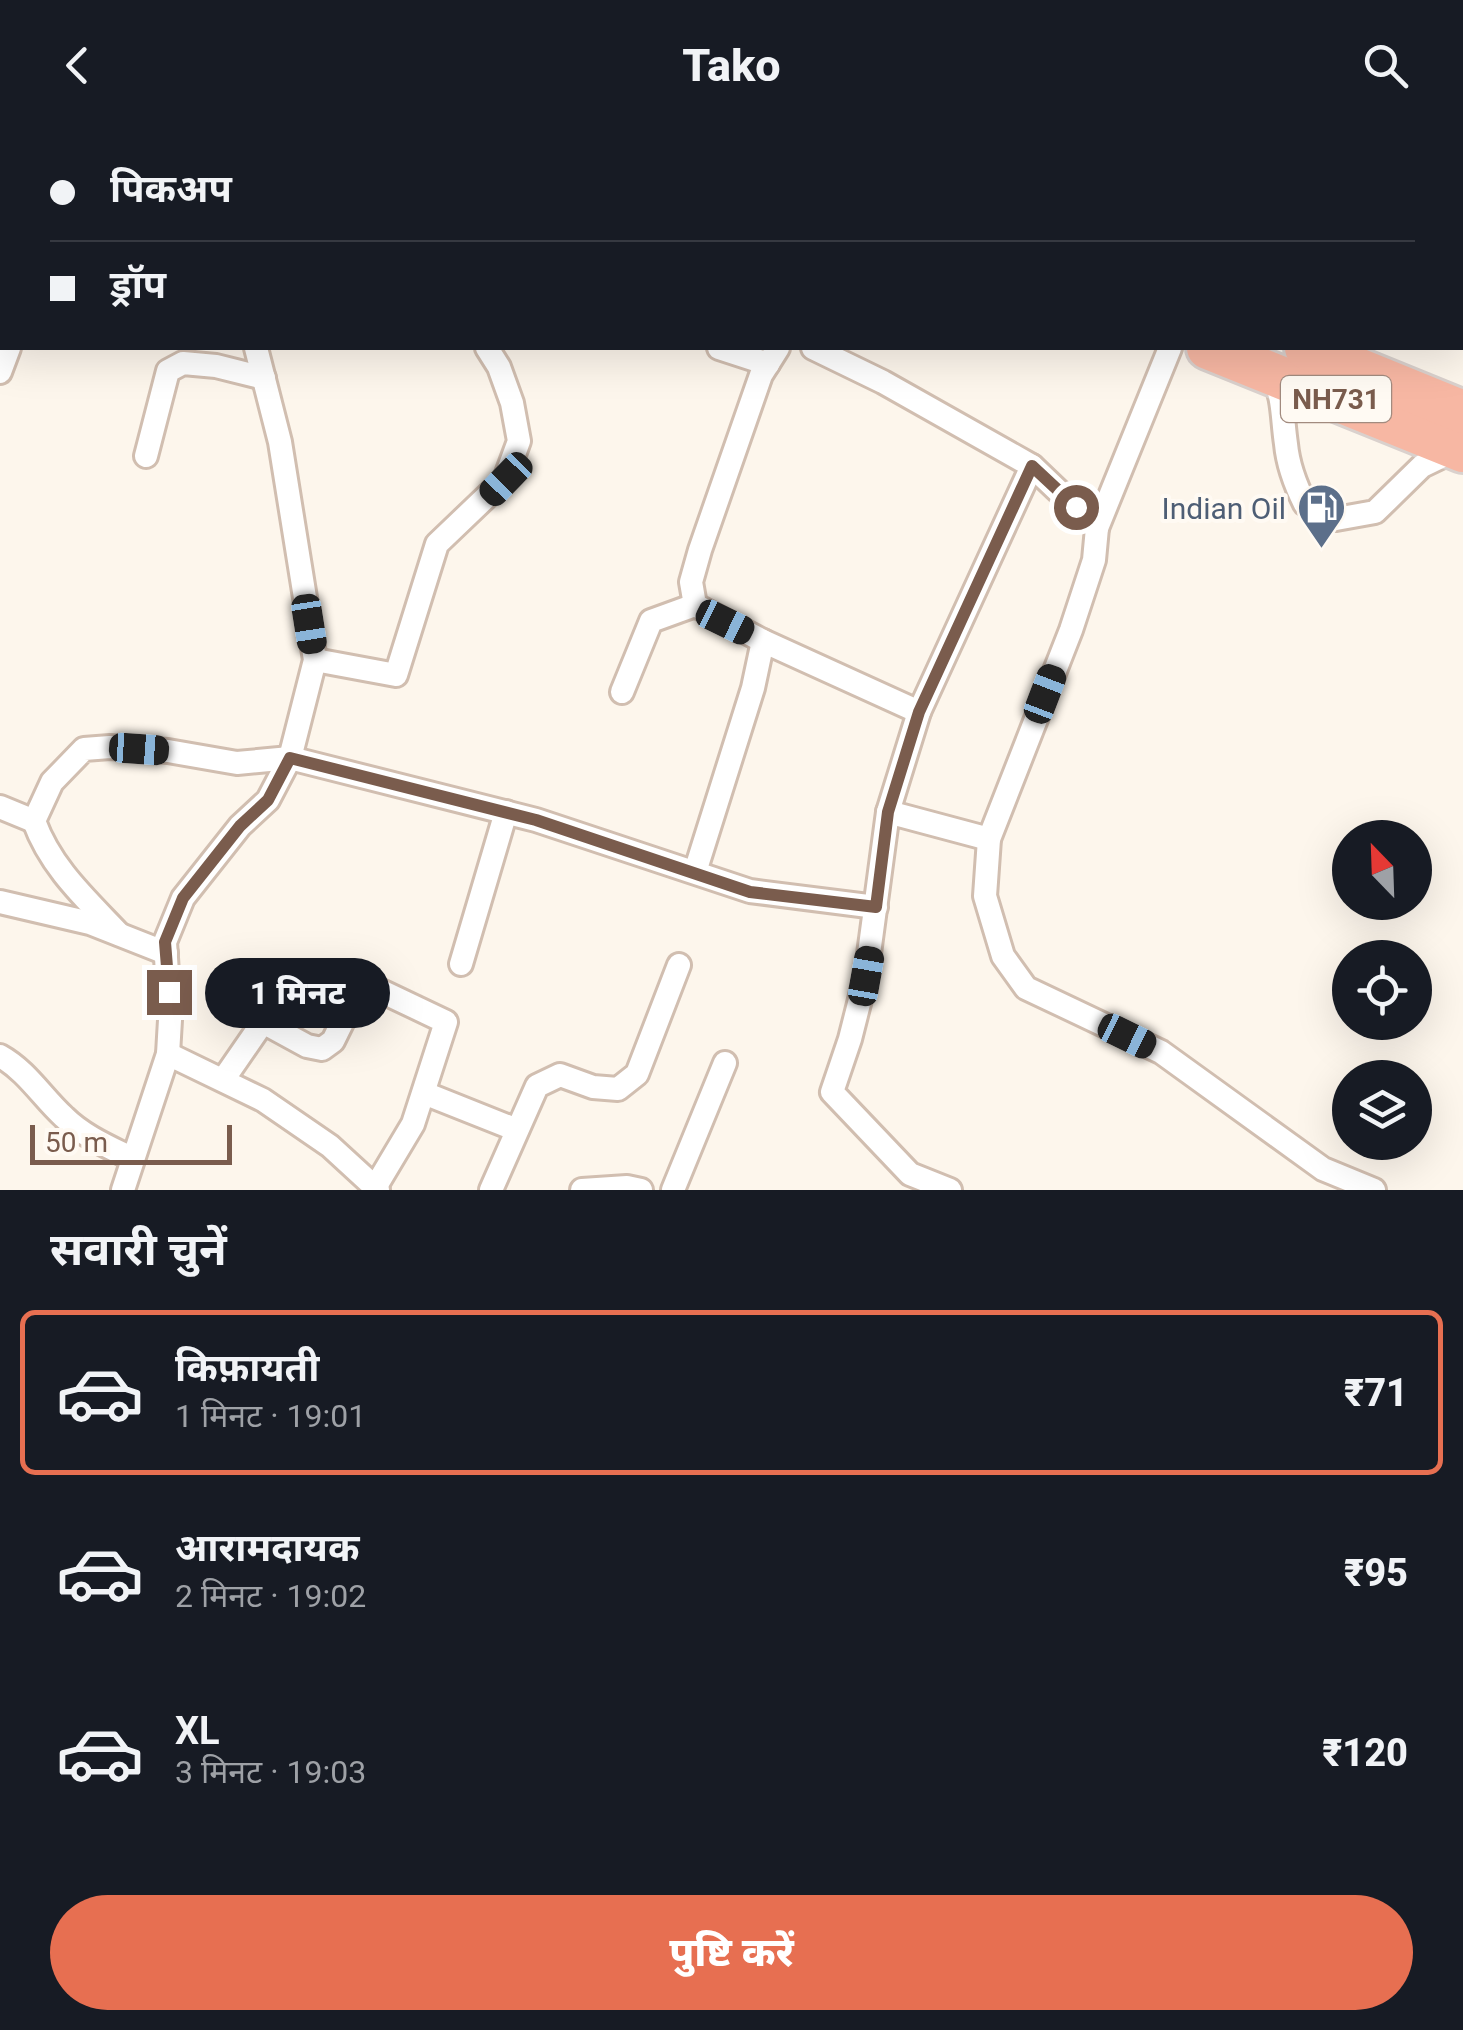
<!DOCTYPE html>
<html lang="hi">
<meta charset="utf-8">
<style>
body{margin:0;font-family:Roboto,"Noto Sans Devanagari",sans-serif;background:#242831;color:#f1f3f6;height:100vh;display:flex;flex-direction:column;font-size:38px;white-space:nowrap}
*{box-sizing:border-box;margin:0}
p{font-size:32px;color:#9ea1a6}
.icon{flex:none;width:55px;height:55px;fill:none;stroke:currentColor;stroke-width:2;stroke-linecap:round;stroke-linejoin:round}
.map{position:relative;height:1060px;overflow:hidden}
.sheet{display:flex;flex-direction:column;background:#171b24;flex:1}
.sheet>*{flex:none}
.hud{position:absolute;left:0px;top:0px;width:1465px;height:220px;box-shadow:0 10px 40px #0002;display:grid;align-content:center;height:220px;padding:0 50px;background:#171b24}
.needle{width:65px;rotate:337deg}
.controls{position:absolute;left:1332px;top:690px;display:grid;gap:20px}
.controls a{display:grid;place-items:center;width:100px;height:100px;border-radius:50%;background:#171b24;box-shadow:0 10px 40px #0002;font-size:50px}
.scale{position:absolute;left:30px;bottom:25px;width:202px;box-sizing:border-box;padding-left:10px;border:5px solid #7a5c4d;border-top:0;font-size:28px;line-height:35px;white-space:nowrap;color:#7a5c4d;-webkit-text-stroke:8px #fffaf3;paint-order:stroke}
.end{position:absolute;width:45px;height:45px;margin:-22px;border:12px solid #7a5c4d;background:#fff;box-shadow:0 0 0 5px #fff}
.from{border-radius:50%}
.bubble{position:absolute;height:70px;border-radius:35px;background:#171b24;box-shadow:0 10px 40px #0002;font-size:32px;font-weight:800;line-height:70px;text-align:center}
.car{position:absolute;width:30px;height:60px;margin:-30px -15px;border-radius:12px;box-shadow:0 0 8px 2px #0007;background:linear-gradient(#222 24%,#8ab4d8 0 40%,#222 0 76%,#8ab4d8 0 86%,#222 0)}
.hud b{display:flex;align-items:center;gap:35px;height:95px;font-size:38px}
.hud b+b{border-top:2px solid #363941}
.hud i{width:25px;height:25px;background:#f1f3f6}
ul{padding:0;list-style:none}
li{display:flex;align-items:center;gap:30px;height:165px;margin:0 20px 15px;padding:0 30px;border:5px solid transparent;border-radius:15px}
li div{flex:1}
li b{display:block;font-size:38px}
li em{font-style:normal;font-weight:800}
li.on{border-color:#e76f51}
li>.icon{width:90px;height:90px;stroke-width:1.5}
h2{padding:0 50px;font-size:45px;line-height:120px}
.action{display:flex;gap:20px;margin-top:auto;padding:20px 50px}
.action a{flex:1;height:115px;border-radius:60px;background:#e76f51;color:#fff;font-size:40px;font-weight:800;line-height:115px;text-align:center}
header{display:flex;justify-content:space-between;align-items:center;height:130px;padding:0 50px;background:#171b24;font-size:45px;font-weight:800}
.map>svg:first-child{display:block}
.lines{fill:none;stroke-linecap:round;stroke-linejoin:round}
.street-casing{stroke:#d1beb0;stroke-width:28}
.highway-casing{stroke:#dad1cd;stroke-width:48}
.street{stroke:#fff;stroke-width:22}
.highway{stroke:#f7b7a3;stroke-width:42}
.route{stroke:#7a5c4d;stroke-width:12}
.labels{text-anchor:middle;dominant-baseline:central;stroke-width:8;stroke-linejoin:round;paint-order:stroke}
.shield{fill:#fffaf3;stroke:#a28b7f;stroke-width:2.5}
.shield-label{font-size:28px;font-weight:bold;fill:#7a5c4d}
.service-label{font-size:30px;fill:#4e5e75;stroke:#fffaf3;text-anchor:end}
</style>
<header><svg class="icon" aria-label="back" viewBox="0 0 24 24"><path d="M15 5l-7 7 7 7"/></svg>Tako<svg class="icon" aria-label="search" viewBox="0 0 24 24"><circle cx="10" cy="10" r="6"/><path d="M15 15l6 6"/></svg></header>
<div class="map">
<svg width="1463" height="1060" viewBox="0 0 1463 1060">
<rect width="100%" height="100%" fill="#fdf6ec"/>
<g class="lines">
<defs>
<g id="street">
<polyline points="240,2 241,0"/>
<polyline points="516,2 517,0"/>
<polyline points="961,2 961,0"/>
<polyline points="0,143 2,145"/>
<polyline points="719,218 768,234"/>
<polyline points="778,218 761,245 700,420 691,452 695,475 763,511 919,582 888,682"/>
<polyline points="813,218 883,252 1032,336 1097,398 1094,430 1071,500 989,709 985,766 1003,826 1026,858 1161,922 1323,1039 1374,1060"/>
<polyline points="0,242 9,218"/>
<path d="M 1273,244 C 1284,270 1282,287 1286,314 C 1288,336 1295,354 1305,374 L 1336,389 L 1375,382 L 1422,336 L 1457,319"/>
<polyline points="146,326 168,241 183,233 216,236 264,248"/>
<polyline points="1097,398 1170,218"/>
<polyline points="315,530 396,545 437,414 505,349 519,311 512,273 499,237 487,218"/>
<polyline points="622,562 651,491 695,475"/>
<polyline points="919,582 1032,336"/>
<polyline points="0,677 34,691"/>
<polyline points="695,742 753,558 763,511"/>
<polyline points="0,772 90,793 166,823"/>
<path d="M 119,804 C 86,769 51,738 34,691 L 52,652 L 84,619 L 110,617 L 168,621 L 237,633 L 290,628 L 536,690 L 750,761 L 876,777"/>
<polyline points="461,834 506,682"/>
<polyline points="168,924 263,970 330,1016 378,1060"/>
<path d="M 0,926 C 27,941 42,967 64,987 C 83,1006 109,1017 133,1029"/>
<polyline points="223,950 263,892 307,916 322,919 333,911 362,852 446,892 413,994 376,1056"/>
<polyline points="424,963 517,1000"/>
<polyline points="123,1060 168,924 170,890 165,812 183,768 240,696 268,670 290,628 315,530 280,312 256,218"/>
<polyline points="491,1060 537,956 560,945 593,957 618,959 637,944 679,835"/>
<polyline points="582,1060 627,1057 641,1060"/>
<polyline points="673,1060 725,933"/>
<polyline points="950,1060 910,1044 832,962 850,909 866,846 888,682 989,709"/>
</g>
<g id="highway">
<polyline points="678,0 684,2"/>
<polyline points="786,0 792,2"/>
<polyline points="1208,218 1463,321"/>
<polyline points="1306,218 1463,282"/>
</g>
</defs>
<use href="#street" class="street-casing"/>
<use href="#highway" class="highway-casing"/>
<use href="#street" class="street"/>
<use href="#highway" class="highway"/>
</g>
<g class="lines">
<polyline class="route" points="169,862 165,812 183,768 240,696 268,670 290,628 536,690 750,762 876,777 888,682 919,582 1032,336 1076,377"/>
</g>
<defs>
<symbol id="fuel-pin" viewBox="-11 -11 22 30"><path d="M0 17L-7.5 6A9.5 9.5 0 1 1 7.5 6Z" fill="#5c6f8a" stroke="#fffaf3"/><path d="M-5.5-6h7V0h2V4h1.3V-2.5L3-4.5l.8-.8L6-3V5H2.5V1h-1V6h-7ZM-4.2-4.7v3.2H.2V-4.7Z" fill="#fff"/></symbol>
</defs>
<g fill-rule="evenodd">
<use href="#fuel-pin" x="1294" y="350" width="55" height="75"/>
</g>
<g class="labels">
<rect class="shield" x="1281" y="246" width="110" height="46" rx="8"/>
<g class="shield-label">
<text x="1336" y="269">NH731</text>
</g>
<g class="service-label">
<text x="1286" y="378">Indian Oil</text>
</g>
</g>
</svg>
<div class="controls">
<a><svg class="needle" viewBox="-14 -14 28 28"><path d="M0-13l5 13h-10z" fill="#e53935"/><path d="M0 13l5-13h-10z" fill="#9ea1a6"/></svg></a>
<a><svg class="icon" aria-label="locate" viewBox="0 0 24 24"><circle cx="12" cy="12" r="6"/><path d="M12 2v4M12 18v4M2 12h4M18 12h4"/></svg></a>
<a><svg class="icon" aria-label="layers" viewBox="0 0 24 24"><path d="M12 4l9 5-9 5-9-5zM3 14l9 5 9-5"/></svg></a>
</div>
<div class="scale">50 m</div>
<i class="end from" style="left:1076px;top:377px"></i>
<i class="end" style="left:169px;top:862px"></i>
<div class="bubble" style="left:205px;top:828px;width:185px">1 मिनट</div>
<i class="car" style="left:506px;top:349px;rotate:224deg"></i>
<i class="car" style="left:725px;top:492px;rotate:116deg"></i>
<i class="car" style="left:309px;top:494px;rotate:171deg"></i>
<i class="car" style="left:1045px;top:564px;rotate:21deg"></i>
<i class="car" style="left:139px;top:619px;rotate:94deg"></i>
<i class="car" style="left:866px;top:846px;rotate:10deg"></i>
<i class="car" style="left:1127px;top:906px;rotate:116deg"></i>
<div class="hud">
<b><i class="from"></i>पिकअप</b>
<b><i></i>ड्रॉप</b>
</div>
</div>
<section class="sheet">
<h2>सवारी चुनें</h2>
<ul>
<li class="on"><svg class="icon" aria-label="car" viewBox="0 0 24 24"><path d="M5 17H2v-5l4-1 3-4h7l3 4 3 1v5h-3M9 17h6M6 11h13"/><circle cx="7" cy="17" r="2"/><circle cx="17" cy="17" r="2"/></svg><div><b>किफ़ायती</b><p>1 मिनट · 19:01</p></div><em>₹71</em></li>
<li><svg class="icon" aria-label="car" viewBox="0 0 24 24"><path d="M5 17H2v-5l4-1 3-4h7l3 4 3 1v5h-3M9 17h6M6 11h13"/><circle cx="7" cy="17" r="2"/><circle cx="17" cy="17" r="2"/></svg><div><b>आरामदायक</b><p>2 मिनट · 19:02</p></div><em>₹95</em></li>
<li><svg class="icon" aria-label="car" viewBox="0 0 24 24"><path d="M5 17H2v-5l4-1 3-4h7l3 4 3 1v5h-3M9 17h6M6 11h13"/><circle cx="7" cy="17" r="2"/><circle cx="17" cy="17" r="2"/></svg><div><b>XL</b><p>3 मिनट · 19:03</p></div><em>₹120</em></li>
</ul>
<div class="action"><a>पुष्टि करें</a></div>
</section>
